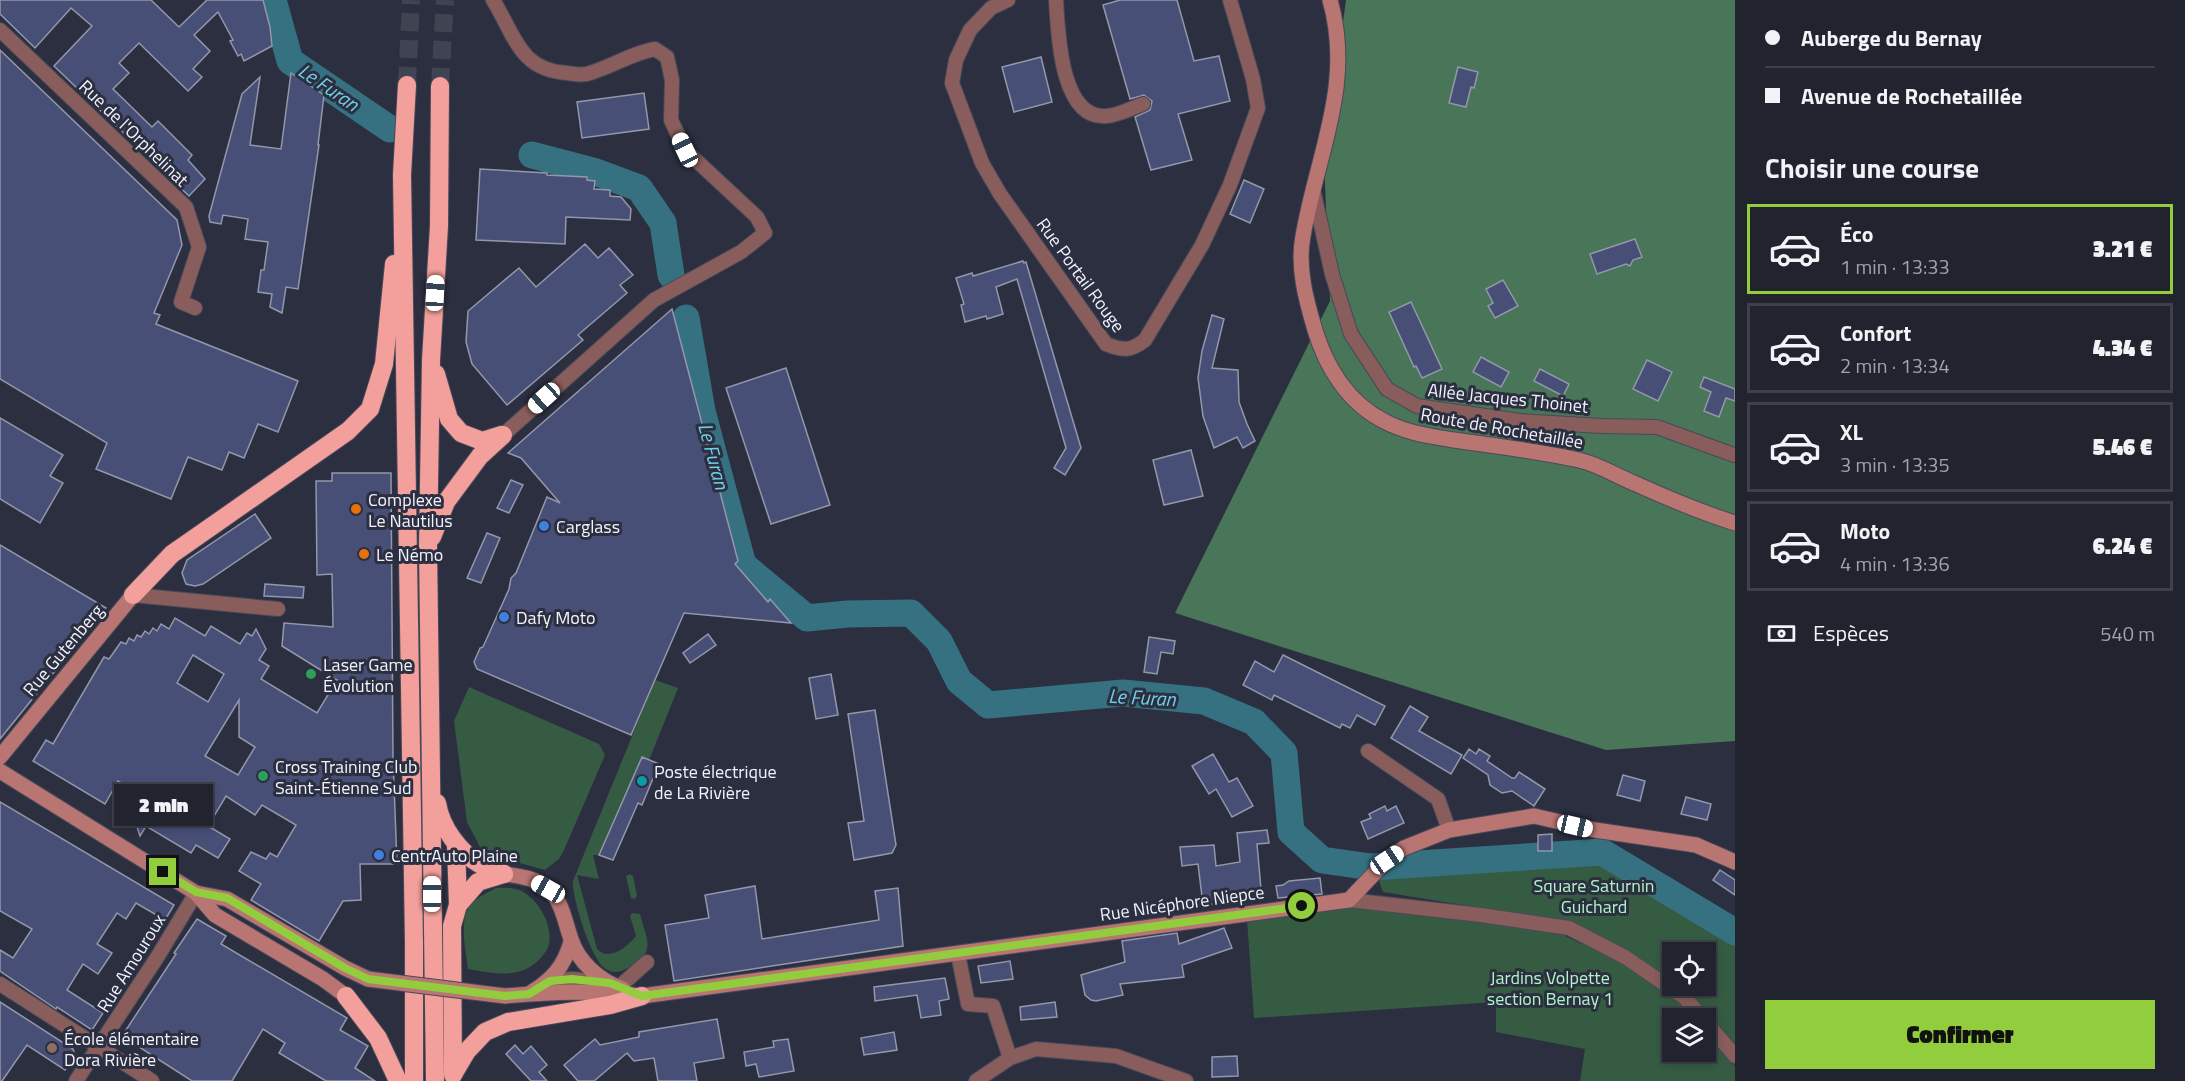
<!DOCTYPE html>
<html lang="fr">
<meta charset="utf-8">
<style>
body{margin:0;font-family:"Titillium Web",sans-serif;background:#292b37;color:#f1f3f6;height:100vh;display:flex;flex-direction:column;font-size:22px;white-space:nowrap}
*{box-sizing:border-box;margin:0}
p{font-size:20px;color:#a2a4aa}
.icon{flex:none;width:33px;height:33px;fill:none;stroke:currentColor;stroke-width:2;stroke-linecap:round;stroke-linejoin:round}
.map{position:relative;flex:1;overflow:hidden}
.panel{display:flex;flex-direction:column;background:#21232f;width:450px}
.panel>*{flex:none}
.banner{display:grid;align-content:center;height:132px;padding:0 30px;background:#21232f}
.fabs{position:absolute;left:1662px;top:942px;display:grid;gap:12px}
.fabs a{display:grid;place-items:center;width:54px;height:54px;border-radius:0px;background:#21232f;box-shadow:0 3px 9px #0003,0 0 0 2px #3e404b;font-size:30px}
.end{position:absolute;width:27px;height:27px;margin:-14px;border:8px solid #92cd3e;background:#111;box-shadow:0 0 0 3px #111}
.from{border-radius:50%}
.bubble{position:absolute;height:42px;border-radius:0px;background:#21232f;box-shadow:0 3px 9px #0003,0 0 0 2px #3e404b;font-size:20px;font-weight:800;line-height:42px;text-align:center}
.car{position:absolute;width:18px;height:36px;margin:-18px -9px;border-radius:8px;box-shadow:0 0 4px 2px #0007;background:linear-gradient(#fff 24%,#345 0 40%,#fff 0 76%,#345 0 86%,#fff 0)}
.banner b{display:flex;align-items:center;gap:21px;height:57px;font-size:22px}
.banner b+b{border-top:2px solid #3e404b}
.banner i{width:15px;height:15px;background:#f1f3f6}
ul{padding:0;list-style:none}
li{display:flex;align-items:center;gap:18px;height:90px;margin:0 12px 9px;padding:0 18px;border:3px solid #3e404b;border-radius:0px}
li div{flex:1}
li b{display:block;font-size:22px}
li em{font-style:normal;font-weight:800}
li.current{border-color:#92cd3e}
li>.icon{width:54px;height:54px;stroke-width:1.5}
h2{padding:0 30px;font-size:27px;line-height:72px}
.pay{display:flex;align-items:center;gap:15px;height:66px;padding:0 30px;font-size:22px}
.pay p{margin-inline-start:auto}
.primary-button{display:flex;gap:12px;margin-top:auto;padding:12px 30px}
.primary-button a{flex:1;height:69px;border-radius:0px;background:#92cd3e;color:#111;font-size:24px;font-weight:800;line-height:69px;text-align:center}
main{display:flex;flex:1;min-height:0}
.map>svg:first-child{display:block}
.green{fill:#355c43}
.forest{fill:#497558}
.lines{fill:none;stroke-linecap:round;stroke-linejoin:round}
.river{stroke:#357181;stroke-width:27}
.building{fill:#484f77;stroke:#9297aa;stroke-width:1.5;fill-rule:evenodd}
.highway-tunnel{stroke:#404352;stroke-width:18;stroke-dasharray:18 9;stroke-linecap:butt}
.street-casing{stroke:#484a5a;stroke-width:16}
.secondary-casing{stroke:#484a5a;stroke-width:17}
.highway-casing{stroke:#484a5a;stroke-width:20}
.street{stroke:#885d5b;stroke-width:14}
.secondary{stroke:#b87572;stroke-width:15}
.highway{stroke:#f39f9b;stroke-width:18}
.secondary-bridge-casing{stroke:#484a5a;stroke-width:17;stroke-linecap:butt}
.secondary-bridge{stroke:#b87572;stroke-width:15}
.route{stroke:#92cd3e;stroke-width:8}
.food-dot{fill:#e8710a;stroke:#2c2f3f;stroke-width:2}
.shop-dot{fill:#3f7fe0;stroke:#2c2f3f;stroke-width:2}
.leisure-dot{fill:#2e9e5b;stroke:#2c2f3f;stroke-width:2}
.culture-dot{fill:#0f9aa8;stroke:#2c2f3f;stroke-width:2}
.education-dot{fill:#8d6e63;stroke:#2c2f3f;stroke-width:2}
.labels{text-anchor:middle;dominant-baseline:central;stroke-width:6;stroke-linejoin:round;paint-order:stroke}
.street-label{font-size:18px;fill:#f1f3fe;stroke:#2c2f3f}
.poi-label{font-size:18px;fill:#f1f3fe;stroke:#2c2f3f;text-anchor:start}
.park-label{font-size:18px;fill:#aef6c6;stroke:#2c2f3f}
.water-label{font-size:20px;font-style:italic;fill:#71d0ea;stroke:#2c2f3f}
</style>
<main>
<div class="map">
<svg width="1735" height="1081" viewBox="0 0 1735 1081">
<rect width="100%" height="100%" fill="#2c2f3f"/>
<g class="green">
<path d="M 655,680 L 678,688 L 649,760 L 642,757 L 599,855 L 593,855 L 599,879 L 577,875 L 597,949 C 609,962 627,947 636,936 L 630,916 L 632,913 L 640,914 C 647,942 657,951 628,968 C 621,972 613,974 606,969 C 591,960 572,898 573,881 Z"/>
<polygon points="469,687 599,744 605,755 564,850 559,859 545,870 516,862 494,860 480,847 467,822 454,721"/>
<polygon points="1551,860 1562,863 1575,860 1607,860 1735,943 1735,1047 1680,986 1706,986 1706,952 1672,952 1672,981 1616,944 1567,922 1383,892 1379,881 1385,875 1449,868"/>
<polygon points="630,874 633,876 637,896 634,899 631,898 626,876"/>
<path d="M 496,888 C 503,888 513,887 519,890 C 537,897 553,924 549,944 C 547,953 536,964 528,968 C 510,978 487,972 468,969 C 466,951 459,924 469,907 C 475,898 487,893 496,888 Z"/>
<polygon points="1348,906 1440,914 1563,935 1619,961 1684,1004 1696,1018 1672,1018 1672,1052 1706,1052 1706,1030 1735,1066 1735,1081 1580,1081 1585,1049 1496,1032 1496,1002 1254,1018 1247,919"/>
</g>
<polygon class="forest" points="1346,0 1735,0 1735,741 1606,750 1175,613 1330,301 1324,161"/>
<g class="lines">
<g class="river">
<polyline points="273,0 290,61 390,129"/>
<polyline points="532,155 593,171 639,188 663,223 671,275"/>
<polyline points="686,318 702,411 743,565 807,618 847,614 911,613 939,641 959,681 988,705 1123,693 1204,701 1254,722 1284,753 1291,832 1322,860 1371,867 1602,852 1735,932"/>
</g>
</g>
<g class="building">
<polygon points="0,0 151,0 179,27 207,0 263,0 270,27 272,46 244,61 241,54 238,56 230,41 233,40 218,12 194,35 210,51 193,69 202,77 188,91 139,43 119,63 129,73 113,89 152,127 158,121 192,155 188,160 205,179 189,196 54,66 92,26 71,8 35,48 0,14"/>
<polygon points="1120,0 1177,0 1194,61 1219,56 1230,101 1178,114 1192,160 1151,170 1135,117 1150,110 1152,101 1144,95 1130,99 1103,5"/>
<polygon points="0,50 177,220 182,245 154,313 160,315 156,324 298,381 278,432 258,424 244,458 229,452 222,470 188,457 171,499 96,469 107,443 0,379"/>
<polygon points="1041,57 1052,102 1014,112 1002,67"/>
<polygon points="1458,67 1478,72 1474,88 1471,87 1466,107 1449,103"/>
<polygon points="291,73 324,95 318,145 319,145 298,289 286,287 282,313 270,307 272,294 258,292 261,270 264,270 268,242 245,239 248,219 223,215 221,224 210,222 209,216 242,94 260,77 250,145 281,149"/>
<polygon points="644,93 649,129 582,138 577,102"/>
<polygon points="480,169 547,173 547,175 587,177 587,180 595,181 594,189 610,190 610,196 621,197 631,209 630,220 566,217 565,244 476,240"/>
<polygon points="1244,180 1264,189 1250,223 1230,214"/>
<polygon points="1635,239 1642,257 1633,260 1630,266 1626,264 1597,274 1590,254"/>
<polygon points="585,244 598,258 609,248 633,275 620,285 627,293 578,335 583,340 507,405 472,364 466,342 468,311 519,268 536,287"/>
<polygon points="1023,261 1024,263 1026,262 1081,448 1065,475 1054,468 1066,448 1017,279 996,287 1003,314 987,319 986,316 965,322 961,305 964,304 956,278 972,273 973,276"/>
<polygon points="1503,280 1518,306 1495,318 1488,306 1493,303 1486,289"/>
<polygon points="1411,302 1442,369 1422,378 1416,366 1414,367 1389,312"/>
<polygon points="672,309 738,561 735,564 768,602 770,599 791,623 684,613 631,735 477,669 474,662 480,648 483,647 509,589 511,578 516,573 547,497 560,503 521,458 508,453"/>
<polygon points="1212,315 1224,319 1212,368 1238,370 1239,402 1247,424 1255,441 1243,448 1237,437 1214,448 1203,416 1198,378 1202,351"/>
<polygon points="1481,357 1509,372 1501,387 1473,372"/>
<polygon points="1647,360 1672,372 1658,401 1633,389"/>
<polygon points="786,368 830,505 771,524 726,388"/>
<polygon points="1540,369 1569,384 1563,396 1534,381"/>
<polygon points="1704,377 1735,389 1735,401 1726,398 1719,417 1704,411 1711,392 1700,387"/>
<polygon points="0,418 63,455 50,476 63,483 40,523 0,499"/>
<polygon points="1191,450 1203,496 1164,505 1153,460"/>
<path d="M 332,473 L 391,473 L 393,758 L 397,864 L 360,864 L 361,900 L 343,901 L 319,941 L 251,900 L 261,884 L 239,871 L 251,852 L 266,859 L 270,853 L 277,857 L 296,825 L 262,805 L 255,815 L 226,796 L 208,826 L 230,839 L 218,858 L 196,845 L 191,853 L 146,826 L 140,836 L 132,812 L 138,792 L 118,781 L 105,804 L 33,761 L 46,740 L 53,744 L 104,657 L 109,659 L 121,642 L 126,644 L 129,638 L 134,641 L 137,635 L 141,637 L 145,631 L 149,634 L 153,628 L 157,631 L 161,624 L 169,629 L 175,618 L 205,636 L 211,626 L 240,644 L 247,633 L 252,636 L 256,629 L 266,649 L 259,660 L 269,666 L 261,679 L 317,713 L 337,680 L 282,646 L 284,623 L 333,627 L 332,574 L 317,575 L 316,481 L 332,481 ZM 193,655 L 224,674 L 208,702 L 177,683 ZM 239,700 L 239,737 L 255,747 L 238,775 L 205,756 Z"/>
<polygon points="511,480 523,485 509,513 497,508"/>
<polygon points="255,514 271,538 203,584 195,586 186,584 182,573 187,560"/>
<polygon points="487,533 500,538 481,583 467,578"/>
<polygon points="0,545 106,608 0,739"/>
<polygon points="265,584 304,587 303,598 264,596"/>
<polygon points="708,634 716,645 690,663 683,653"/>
<polygon points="1149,637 1175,641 1173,654 1161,652 1157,674 1144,672"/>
<polygon points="1283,655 1385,706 1375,725 1357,715 1350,728 1342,724 1340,728 1274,695 1272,700 1243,685 1255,661 1274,672"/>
<polygon points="831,674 838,715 816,719 809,678"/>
<polygon points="1410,706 1428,717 1419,731 1462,755 1451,774 1391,738"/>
<polygon points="875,710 896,845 892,853 854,860 848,823 864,821 848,714"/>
<polygon points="1469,749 1476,754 1479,749 1490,756 1487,761 1512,778 1515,778 1519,772 1545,789 1534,806 1512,791 1502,793 1490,785 1488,775 1463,758"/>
<polygon points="1213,754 1229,782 1237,778 1253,806 1232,817 1216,789 1209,794 1192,766"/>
<polygon points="642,757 659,764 642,805 638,803 613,860 599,855"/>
<polygon points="1623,775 1645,781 1640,801 1617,795"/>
<polygon points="1686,797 1711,804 1707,820 1681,814"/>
<polygon points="0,802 174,905 165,920 136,903 126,919 117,913 97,944 112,953 98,974 83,964 67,990 103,1013 92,1030 57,1007 56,1009 0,971 0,950 13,958 32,929 0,911"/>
<polygon points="1385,806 1387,811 1396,806 1404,823 1368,839 1361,822 1371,818 1369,814"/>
<polygon points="1267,830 1269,843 1257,844 1261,889 1229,892 1230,903 1203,905 1198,864 1182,866 1180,847 1214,845 1216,866 1240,862 1237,833"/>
<polygon points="1552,834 1552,851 1538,851 1538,835"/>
<polygon points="1720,870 1735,880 1735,895 1713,880"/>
<polygon points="1320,878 1322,894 1278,898 1276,886 1283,885 1289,881"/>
<polygon points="755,886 762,939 879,920 875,891 898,888 903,946 674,981 665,925 709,918 705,895"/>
<polygon points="197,919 226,936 221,944 347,1018 340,1030 368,1046 355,1068 375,1081 326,1081 279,1053 285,1043 263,1029 232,1081 192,1081 122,1036 176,954 174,953"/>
<polygon points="1224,928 1232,948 1182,965 1184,977 1120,984 1123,995 1096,1001 1091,1000 1085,995 1081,975 1125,962 1122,941 1177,933 1179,944"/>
<polygon points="1010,961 1013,979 981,983 978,966"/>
<polygon points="945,978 949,999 939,1001 941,1015 921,1018 917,995 875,1001 874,987"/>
<polygon points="0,1002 73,1049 75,1055 65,1070 27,1045 2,1081 0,1081"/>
<polygon points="1055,1002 1057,1017 1021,1020 1020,1007"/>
<polygon points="717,1019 724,1058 694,1063 697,1081 658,1081 654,1058 634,1061 627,1053 594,1081 578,1081 564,1065 595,1039 600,1045 639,1037 639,1032"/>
<polygon points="894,1032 897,1050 864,1055 861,1038"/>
<polygon points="788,1039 794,1071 759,1077 756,1064 746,1066 744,1052 774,1047 773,1041"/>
<polygon points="515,1045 523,1054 531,1046 547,1065 539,1072 547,1081 531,1081 506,1054"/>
<polygon points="1237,1056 1238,1076 1212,1077 1212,1057"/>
</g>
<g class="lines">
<g class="highway-tunnel">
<polyline points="407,85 411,0"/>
<polyline points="440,86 445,0"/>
</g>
<defs>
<g id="street">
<path d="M 493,0 C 515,35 519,70 567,73 C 575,74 583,76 590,73 C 613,66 632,53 655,49 L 667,57 L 672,80 L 671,120 L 685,150 L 757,217 L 765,233 L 741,252 L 654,300 L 503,435"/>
<path d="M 1008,0 L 991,8 L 970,30 L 956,60 L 952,83 L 982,163 L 1000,194 L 1106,344 C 1123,351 1131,351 1145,340 L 1202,245 L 1230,185 L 1258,108 L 1253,79 L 1230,0"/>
<path d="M 1056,0 C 1058,31 1060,121 1107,116 C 1119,115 1132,108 1143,104"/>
<polyline points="0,30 186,207 199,247 181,302 195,308"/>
<polyline points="1313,189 1332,274 1351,334 1387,389 1417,406 1520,421 1601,426 1657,427 1734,455"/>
<polyline points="133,595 278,609"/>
<polyline points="1368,751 1438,799 1449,830"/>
<polyline points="1349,900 1481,915 1569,928 1625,957 1685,998 1703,1018"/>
<polyline points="958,954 968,1004 993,1006 1010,1058"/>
<polyline points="550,981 572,979 610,983"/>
<polyline points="0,984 152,1081"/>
<polyline points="618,988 647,962"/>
<polyline points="1706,1022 1735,1056"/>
<polyline points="76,1081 158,956 196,893"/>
<polyline points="976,1081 1010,1058 1036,1049 1116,1056 1186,1081"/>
</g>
<g id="secondary">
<path d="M 1330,0 C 1354,85 1317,154 1303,236 C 1297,267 1306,300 1315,330 C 1326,367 1348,403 1384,421 C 1406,433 1430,436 1454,440 C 1495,446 1538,451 1579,460 C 1598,464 1616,476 1634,483 C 1667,498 1700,512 1735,523"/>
<polyline points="0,757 133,595"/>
<polyline points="0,771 196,893 215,915 323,979 346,996"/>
<path d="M 504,874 C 519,876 535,878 548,888 C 562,901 565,922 571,939 C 578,962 600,981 623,989"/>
<polyline points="196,893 227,899 345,968 368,979"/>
<path d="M 532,992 C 553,979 564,966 571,942"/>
<path d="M 505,996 C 553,992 595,990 642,996 L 1349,900 L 1387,860 L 1404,848 L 1449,830 L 1534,816 L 1595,830 L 1696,845 L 1735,862"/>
</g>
<g id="highway">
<polyline points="407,85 402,175 414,943 414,1081"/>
<polyline points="436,374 449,419 461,433 482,441 501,435"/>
<polyline points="432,537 446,502 480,456 503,435"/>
<polyline points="133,595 172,554 348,431 370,409 384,364 394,264"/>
<path d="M 437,803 C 441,828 460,853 481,865 C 488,869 497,871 504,874"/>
<polyline points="456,845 458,905"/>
<polyline points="346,996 378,1038 398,1081"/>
<polyline points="454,1073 467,1051 485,1032 508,1022 610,1005 642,996"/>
<polyline points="453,1075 452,926 458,905 478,882 504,874"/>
<polyline points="435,1081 428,547 431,360 439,226 440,86"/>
</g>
</defs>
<use href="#street" class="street-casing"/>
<use href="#secondary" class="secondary-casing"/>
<use href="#highway" class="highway-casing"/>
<use href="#street" class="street"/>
<use href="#secondary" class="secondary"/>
<use href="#highway" class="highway"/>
<defs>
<polyline id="secondary-bridge" points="368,979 505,996"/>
</defs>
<use href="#secondary-bridge" class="secondary-bridge-casing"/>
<use href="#secondary-bridge" class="secondary-bridge"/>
</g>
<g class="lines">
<polyline class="route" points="163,872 196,892 227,898 345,968 368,979 505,996 529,994 550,981 572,979 610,983 642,996 1302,906"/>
</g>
<g class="food-dot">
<circle cx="356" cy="509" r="6"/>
<circle cx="364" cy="554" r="6"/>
</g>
<g class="shop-dot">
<circle cx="544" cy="526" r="6"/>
<circle cx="504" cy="617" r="6"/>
<circle cx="379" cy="855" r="6"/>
</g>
<g class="leisure-dot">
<circle cx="311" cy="674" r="6"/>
<circle cx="263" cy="776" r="6"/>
</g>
<circle class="culture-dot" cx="642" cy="781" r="6"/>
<circle class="education-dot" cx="52" cy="1048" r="6"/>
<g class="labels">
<g class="street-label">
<text transform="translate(134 133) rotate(44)">Rue de l'Orphelinat</text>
<text transform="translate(1081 275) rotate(54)">Rue Portail Rouge</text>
<text transform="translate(1508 398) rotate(6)">Allée Jacques Thoinet</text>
<text transform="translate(1502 428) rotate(10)">Route de Rochetaillée</text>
<text transform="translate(63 650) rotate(-50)">Rue Gutenberg</text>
<text transform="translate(1182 903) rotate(-8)">Rue Nicéphore Niepce</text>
<text transform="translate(131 963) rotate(-58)">Rue Amouroux</text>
</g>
<g class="poi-label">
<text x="368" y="499">Complexe<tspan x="368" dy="21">Le Nautilus</tspan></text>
<text x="556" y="526">Carglass</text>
<text x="376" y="554">Le Némo</text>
<text x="516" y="617">Dafy Moto</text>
<text x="323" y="664">Laser Game<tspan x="323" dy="21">Évolution</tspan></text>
<text x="275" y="766">Cross Training Club<tspan x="275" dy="21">Saint-Étienne Sud</tspan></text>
<text x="654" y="771">Poste électrique<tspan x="654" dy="21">de La Rivière</tspan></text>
<text x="391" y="855">CentrAuto Plaine</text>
<text x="64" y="1038">École élémentaire<tspan x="64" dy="21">Dora Rivière</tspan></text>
</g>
<g class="park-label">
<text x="1594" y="885">Square Saturnin<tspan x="1594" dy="21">Guichard</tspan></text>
<text x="1550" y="977">Jardins Volpette<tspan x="1550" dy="21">section Bernay 1</tspan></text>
</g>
<g class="water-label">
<text transform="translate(329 87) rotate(34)">Le Furan</text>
<text transform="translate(714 456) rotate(75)">Le Furan</text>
<text transform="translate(1142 697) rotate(3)">Le Furan</text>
</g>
</g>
</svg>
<div class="fabs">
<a><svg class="icon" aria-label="locate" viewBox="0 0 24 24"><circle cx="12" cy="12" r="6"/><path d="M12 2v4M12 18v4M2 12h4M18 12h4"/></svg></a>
<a><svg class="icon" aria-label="layers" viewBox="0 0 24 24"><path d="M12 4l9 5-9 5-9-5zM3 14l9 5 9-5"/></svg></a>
</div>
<i class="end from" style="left:1302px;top:906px"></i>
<i class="end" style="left:163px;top:872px"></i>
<div class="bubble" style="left:114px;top:784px;width:99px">2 min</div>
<i class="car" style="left:685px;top:150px;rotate:335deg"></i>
<i class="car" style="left:435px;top:293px;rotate:3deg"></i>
<i class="car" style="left:544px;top:398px;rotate:228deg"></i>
<i class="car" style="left:1575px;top:826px;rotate:103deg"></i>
<i class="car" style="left:1387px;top:860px;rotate:56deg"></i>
<i class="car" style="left:548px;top:889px;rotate:299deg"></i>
<i class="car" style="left:432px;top:894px;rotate:0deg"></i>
</div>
<section class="panel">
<div class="banner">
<b><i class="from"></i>Auberge du Bernay</b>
<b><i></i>Avenue de Rochetaillée</b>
</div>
<h2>Choisir une course</h2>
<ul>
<li class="current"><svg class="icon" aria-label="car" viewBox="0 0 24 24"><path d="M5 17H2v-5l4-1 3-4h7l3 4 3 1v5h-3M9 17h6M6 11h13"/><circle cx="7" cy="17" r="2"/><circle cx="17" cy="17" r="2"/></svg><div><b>Éco</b><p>1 min · 13:33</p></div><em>3.21 €</em></li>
<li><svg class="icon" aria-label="car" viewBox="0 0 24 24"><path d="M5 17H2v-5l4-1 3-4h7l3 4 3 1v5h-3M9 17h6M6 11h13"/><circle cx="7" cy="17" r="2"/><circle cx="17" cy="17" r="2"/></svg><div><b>Confort</b><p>2 min · 13:34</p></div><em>4.34 €</em></li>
<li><svg class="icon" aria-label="car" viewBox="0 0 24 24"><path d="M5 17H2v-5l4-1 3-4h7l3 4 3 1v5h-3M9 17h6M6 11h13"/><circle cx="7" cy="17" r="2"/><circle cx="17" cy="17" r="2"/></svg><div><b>XL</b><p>3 min · 13:35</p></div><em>5.46 €</em></li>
<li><svg class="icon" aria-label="car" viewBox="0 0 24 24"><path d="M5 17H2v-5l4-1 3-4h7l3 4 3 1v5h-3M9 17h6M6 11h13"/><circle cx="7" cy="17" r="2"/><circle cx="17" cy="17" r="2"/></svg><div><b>Moto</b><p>4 min · 13:36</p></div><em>6.24 €</em></li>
</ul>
<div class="pay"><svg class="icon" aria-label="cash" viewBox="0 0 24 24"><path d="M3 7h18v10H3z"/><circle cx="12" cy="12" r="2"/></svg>Espèces<p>540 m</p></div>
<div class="primary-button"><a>Confirmer</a></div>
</section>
</main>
